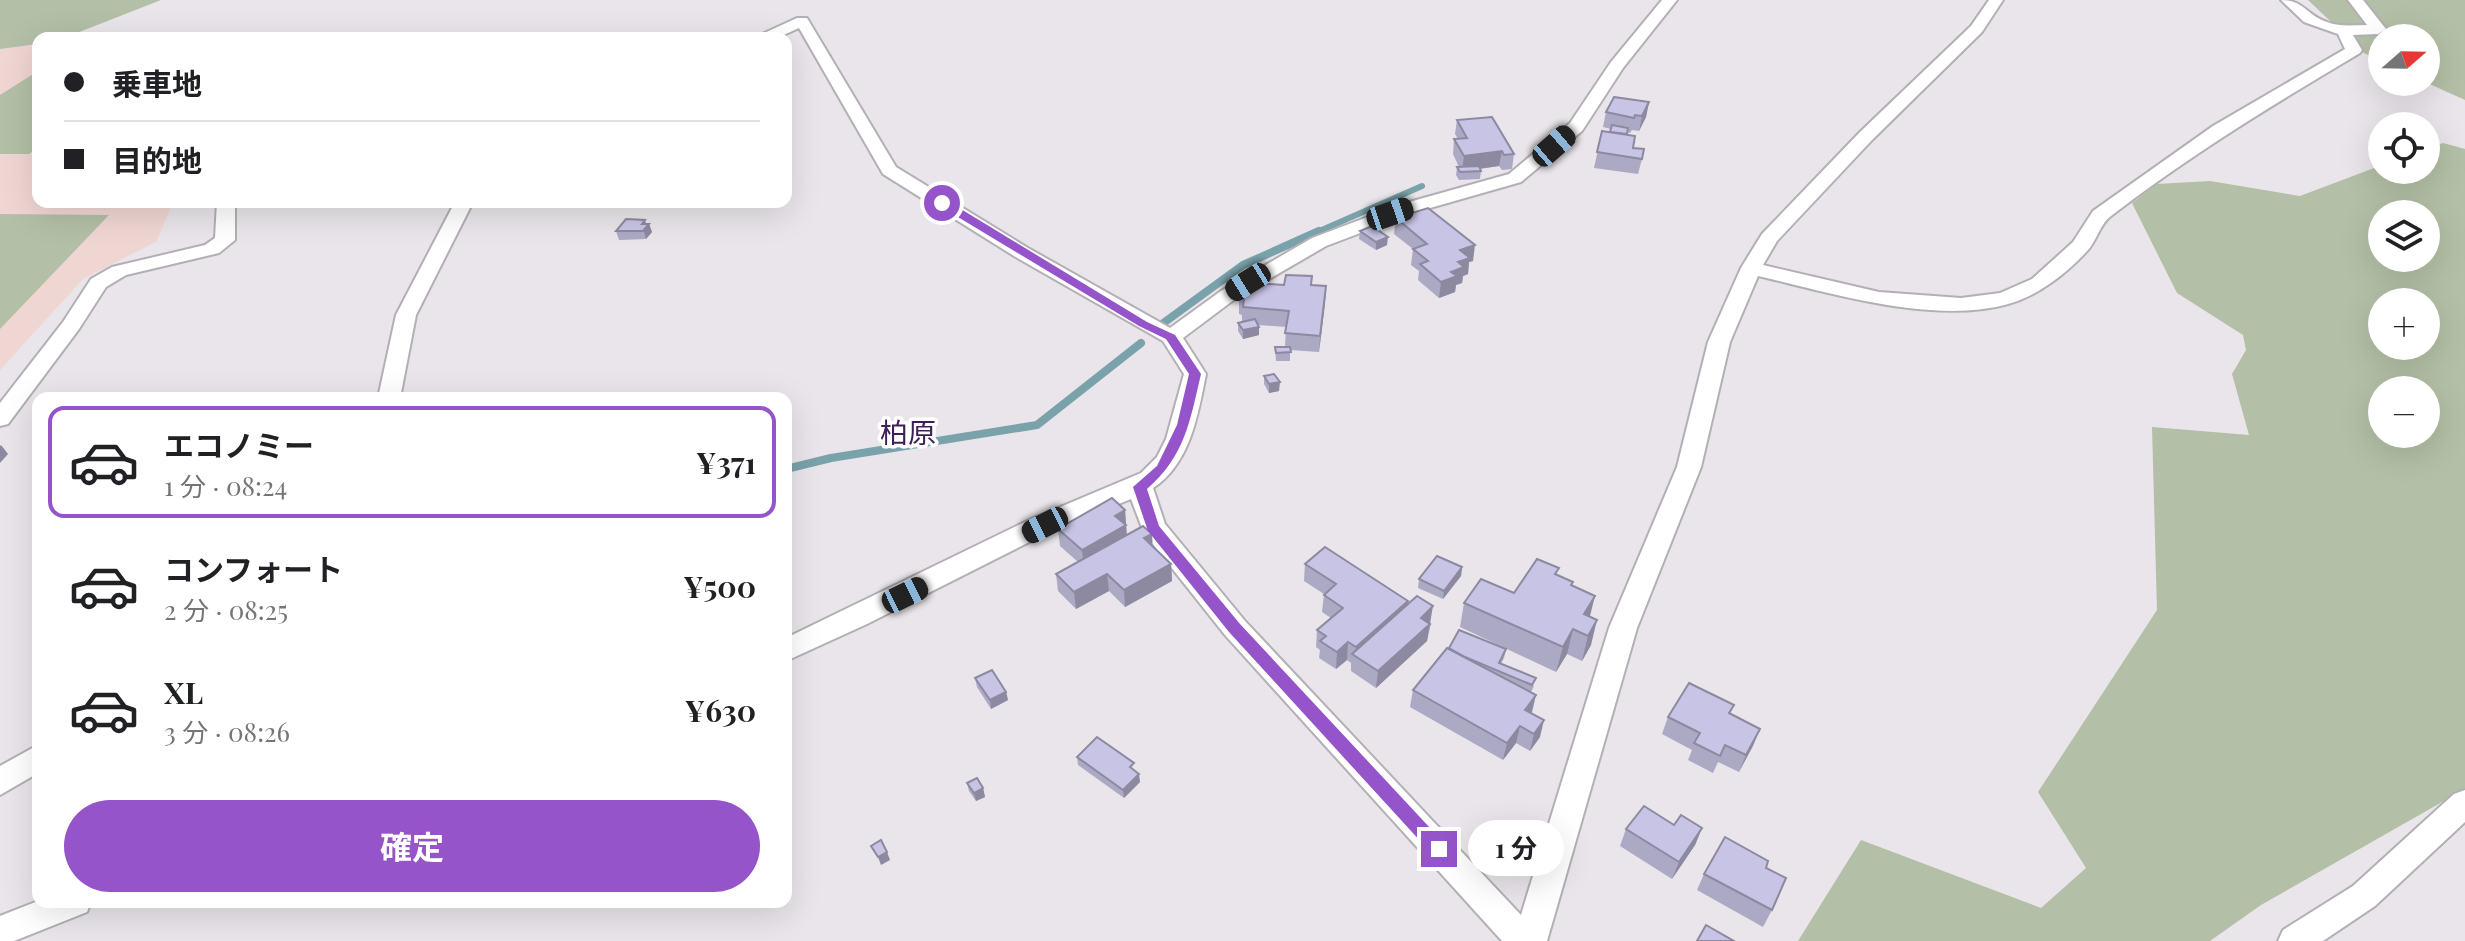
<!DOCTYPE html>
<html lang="ja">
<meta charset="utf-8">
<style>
body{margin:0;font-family:"Playfair Display","Noto Sans JP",serif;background:#f6f6f6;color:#202124;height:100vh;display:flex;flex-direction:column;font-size:30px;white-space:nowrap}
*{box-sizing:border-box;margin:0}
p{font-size:26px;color:#757577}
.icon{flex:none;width:44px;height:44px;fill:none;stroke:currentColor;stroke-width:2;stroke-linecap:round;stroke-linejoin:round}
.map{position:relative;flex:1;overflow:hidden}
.sheet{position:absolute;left:32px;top:392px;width:760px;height:516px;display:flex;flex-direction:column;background:#fff;border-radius:16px;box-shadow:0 8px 32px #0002}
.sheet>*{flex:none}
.banner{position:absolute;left:32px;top:32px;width:760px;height:176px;border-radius:16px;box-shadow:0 8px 32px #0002;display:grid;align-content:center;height:176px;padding:0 32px;background:#fff}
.needle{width:52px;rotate:70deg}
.tools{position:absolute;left:2368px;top:24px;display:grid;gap:16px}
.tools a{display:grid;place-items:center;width:72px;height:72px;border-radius:50%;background:#fff;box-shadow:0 8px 32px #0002;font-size:40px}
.end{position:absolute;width:36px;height:36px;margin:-18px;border:10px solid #9554ca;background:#fff;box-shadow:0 0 0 4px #fff}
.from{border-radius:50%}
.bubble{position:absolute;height:56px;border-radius:28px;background:#fff;box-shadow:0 8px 32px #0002;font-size:26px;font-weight:700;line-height:56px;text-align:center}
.car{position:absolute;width:24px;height:48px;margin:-24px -12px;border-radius:10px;box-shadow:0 0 6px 2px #0007;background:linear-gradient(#222 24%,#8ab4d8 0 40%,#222 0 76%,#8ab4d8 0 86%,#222 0)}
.banner b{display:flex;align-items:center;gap:28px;height:76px;font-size:30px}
.banner b+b{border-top:2px solid #e0e0e0}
.banner i{width:20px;height:20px;background:#202124}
ul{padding:14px 0 0;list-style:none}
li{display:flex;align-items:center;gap:24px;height:112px;margin:0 16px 12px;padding:0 16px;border:4px solid transparent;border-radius:16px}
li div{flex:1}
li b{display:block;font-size:30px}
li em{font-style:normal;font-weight:700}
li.active{border-color:#9554ca}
li>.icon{width:72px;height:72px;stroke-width:1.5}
.primary-button{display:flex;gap:16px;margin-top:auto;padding:16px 32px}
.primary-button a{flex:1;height:92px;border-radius:48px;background:#9554ca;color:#fff;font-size:32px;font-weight:700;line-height:92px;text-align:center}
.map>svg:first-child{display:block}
.education{fill:#f0d6d3}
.green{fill:#b3bfa6;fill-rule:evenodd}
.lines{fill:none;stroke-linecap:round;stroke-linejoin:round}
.stream-far1{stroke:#79a2aa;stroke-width:6}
.stream{stroke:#79a2aa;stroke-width:8}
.minor-casing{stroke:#b3b0b5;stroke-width:4}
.minor{fill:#fff;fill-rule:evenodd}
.wall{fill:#aca9c5}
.shaded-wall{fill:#8c89a0}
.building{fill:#c8c4e5;stroke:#8c89a0;stroke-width:2}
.route{fill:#9554ca}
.labels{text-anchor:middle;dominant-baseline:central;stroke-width:7;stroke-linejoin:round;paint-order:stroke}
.neighbourhood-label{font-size:28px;fill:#3d1e56;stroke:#fff}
</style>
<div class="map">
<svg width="2465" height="941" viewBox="0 0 2465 941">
<rect width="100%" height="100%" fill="#e9e5ea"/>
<polygon class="education" points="38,44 38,202 173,202 156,242 83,279 0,370 0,49"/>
<g class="green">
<polygon points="0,0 161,0 64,38 38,38 38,44 0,49"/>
<polygon points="2308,0 2465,0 2465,100 2425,82 2426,38 2382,38 2382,62 2364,53"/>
<polygon points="38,71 38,147 29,154 0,154 0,95"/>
<path d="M 2443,143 L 2465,149 L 2465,789 L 2261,905 L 2210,941 L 1798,941 L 1861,840 L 2041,908 L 2086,868 L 2038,792 L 2157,610 L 2152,427 L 2249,435 L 2232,374 L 2246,350 L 2243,335 L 2177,293 L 2132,203 L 2157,184 L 2210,181 L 2300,196 L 2382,165 L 2382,170 L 2426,170 L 2426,149 ZM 2382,214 L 2426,214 L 2426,258 L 2382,258 ZM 2382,302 L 2426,302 L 2426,346 L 2382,346 ZM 2382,390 L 2426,390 L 2426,434 L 2382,434 Z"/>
<polygon points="0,214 109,215 0,329"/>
</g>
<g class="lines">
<polyline class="stream-far1" points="1315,233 1422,186"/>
<g class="stream">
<polyline points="1162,324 1243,265 1319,231"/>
<polyline points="786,469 831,458 1037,425 1141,343"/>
</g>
<defs>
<g id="minor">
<path d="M 1662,0 L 1677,0 L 1623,68 L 1582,131 L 1521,182 L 1416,212 L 1326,246 L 1235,299 L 1183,338 L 1206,374 C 1198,415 1190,464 1153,488 L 1165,524 L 1245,621 L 1521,915 L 1609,628 L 1677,467 L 1708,342 L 1741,268 L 1762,234 L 1860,132 L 1971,26 L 1989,0 L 2003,0 L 1982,32 L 1872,140 L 1777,241 L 1763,265 L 1879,292 L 1961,298 L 2000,293 L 2032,279 L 2073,242 L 2093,211 L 2213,126 L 2345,49 L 2338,34 L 2304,22 L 2281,0 C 2304,0 2306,15 2327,22 C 2339,27 2354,25 2367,25 L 2348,0 L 2363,0 L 2386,29 L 2378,34 L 2353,35 L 2362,50 L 2360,53 C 2274,104 2190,155 2111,216 C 2100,224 2097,240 2088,250 C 2067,273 2038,296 2008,304 C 1934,325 1831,293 1758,276 L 1730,342 L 1701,467 L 1637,628 L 1547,941 L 1502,941 L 1225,635 L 1144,533 L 1131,499 L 1045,534 L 867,624 L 786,661 L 786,638 L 1027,521 L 1141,473 L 1157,457 L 1166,439 L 1184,374 L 1163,341 L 1014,256 L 883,174 L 799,28 L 777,38 L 757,38 L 760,35 L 797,18 L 807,18 L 896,167 L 1028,248 L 1170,328 L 1221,291 L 1312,238 L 1402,204 L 1509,174 L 1570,123 L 1611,62 Z"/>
<polygon points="217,202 235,202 235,240 219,253 126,275 106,287 79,329 8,424 0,426 0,403 63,322 91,279 112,267 205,245 215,238"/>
<polygon points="455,202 473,202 416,315 400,398 378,398 396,315"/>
<polygon points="38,745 38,773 0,795 0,766"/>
<polygon points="2465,790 2465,822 2375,906 2323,941 2278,941 2283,930 2353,886 2454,794"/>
<polygon points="38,901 91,902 87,912 14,941 0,941 0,916"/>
</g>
</defs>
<use href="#minor" class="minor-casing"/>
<use href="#minor" class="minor"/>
</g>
<g class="wall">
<polygon points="1649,102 1646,117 1639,131 1632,130 1630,133 1627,132 1627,135 1633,148 1642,159 1638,174 1594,168 1602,131 1610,133 1611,129 1603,127 1606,112"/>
<polygon points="1457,120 1514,154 1512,169 1502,170 1499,166 1480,169 1481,171 1480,179 1459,180 1456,175 1457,167 1459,167 1453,154 1454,139 1458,139 1455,134"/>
<polygon points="1396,218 1473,261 1469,262 1468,274 1463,276 1462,283 1456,285 1455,292 1439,298 1418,280 1419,271 1411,265 1413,249 1394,234"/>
<polygon points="646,224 649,224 652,232 646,239 619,240 616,231"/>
<polygon points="1360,231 1387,245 1376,250 1359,239"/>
<polygon points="1284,285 1326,286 1325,303 1319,352 1290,350 1290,361 1276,361 1275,347 1285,347 1286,327 1258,325 1259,335 1243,339 1238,331 1238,323 1242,322 1242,315 1239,314 1239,298"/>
<polygon points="1264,376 1279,391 1269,393 1264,384"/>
<polygon points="1125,510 1127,535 1152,546 1171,564 1172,581 1125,607 1109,591 1076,609 1058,591 1056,574 1078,562 1060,546 1058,529"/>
<polygon points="1305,564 1407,605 1431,623 1427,641 1376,688 1351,671 1351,663 1347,660 1336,669 1319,658 1320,650 1316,647 1317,630 1331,618 1322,612 1324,594 1304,581"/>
<polygon points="1462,567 1461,576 1443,599 1418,588 1419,579"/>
<polygon points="1557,575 1572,586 1590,617 1591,645 1582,661 1567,654 1556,672 1460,627 1464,603 1514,593"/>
<polygon points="1447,648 1506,649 1504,658 1501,664 1534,686 1531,692 1531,713 1540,737 1530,751 1516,743 1503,760 1410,707 1413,690"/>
<polygon points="975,678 1006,692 1008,700 991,709 977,687"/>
<polygon points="1734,705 1730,714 1760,729 1739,772 1718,762 1713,773 1688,760 1692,750 1662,734 1668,717"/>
<polygon points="1077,757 1140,782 1124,798 1078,765"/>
<polygon points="967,783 983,788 985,797 976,801 969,791"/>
<polygon points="1674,825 1702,828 1695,845 1672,879 1620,846 1626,829"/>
<polygon points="1766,868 1772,910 1763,927 1697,890 1704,874"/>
</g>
<g class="shaded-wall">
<polygon points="1649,102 1646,117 1639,131 1642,116"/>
<polygon points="1502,151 1499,166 1462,171 1464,156"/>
<polygon points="645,220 647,227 649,224 652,232 646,239 642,224"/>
<polygon points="1388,237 1387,245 1376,250 1376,242"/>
<polygon points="1475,245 1473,261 1469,262 1468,274 1463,276 1462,283 1456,285 1455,292 1439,298 1441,282 1451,272 1460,250"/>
<polygon points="1326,286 1325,303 1319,352 1320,336"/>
<polygon points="1259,327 1259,335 1243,339 1243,330"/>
<polygon points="1280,382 1279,391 1269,393 1269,384"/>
<polygon points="1,445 8,454 0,463 0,446"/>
<polygon points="1125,510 1127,542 1084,567 1082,550 1115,516"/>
<polygon points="1152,534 1153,551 1144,538"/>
<polygon points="1171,564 1172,581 1125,607 1124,590"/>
<polygon points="1462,567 1461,576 1443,599 1444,591"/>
<polygon points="1107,574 1109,591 1076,609 1074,592"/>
<polygon points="1595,596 1589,620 1584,614"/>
<polygon points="1408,601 1406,618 1355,656 1356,647"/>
<polygon points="1433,606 1427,641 1376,688 1378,671 1421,618"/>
<polygon points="1597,620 1591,645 1582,661 1588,636"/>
<polygon points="1573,629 1567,654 1556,672 1563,647"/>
<polygon points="1348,642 1347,660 1336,669 1337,652"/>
<polygon points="1006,692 1008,700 991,709 990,700"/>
<polygon points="1536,695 1532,712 1521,727 1525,710"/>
<polygon points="1544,720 1540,737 1530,751 1534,734"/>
<polygon points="1520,726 1516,743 1503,760 1507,743"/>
<polygon points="1760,729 1753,746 1739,772 1746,755"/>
<polygon points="1139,774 1140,782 1124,798 1123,790"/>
<polygon points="983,788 985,797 976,801 974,793"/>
<polygon points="1702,828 1695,845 1672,879 1679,862"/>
<polygon points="887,852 890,860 881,865 878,857"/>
</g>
<g class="building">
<polygon points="1614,97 1649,102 1642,116 1635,115 1634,118 1606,112"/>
<polygon points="1492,117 1514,154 1504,155 1502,151 1464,156 1454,139 1467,138 1457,120"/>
<polygon points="1612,125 1628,128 1627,134 1610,132"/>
<polygon points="1602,131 1635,136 1633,148 1644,149 1642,159 1597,152"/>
<polygon points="1479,166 1481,171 1460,172 1457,167"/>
<polygon points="1428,208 1475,245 1460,250 1470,258 1458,262 1464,267 1451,272 1457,276 1441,282 1420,264 1428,261 1413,249 1427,244 1396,218"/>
<polygon points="626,219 645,220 642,224 649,224 643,231 616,231"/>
<polygon points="1372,226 1388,237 1376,242 1360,231"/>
<polygon points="1286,275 1312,276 1311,285 1326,286 1320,336 1285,333 1289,311 1243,307 1244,299 1239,298 1242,282 1284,285"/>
<polygon points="1255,319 1259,327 1243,330 1238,323"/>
<polygon points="1275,347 1290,347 1291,352 1276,353"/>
<polygon points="1274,374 1280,382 1269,384 1264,376"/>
<polygon points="1112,498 1125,510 1115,516 1126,525 1082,550 1058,529"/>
<polygon points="1143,526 1152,534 1144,538 1171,564 1124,590 1107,574 1074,592 1056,574"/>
<polygon points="1325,547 1408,601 1356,647 1348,642 1337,652 1320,641 1326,636 1317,630 1343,608 1324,595 1336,584 1305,564"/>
<polygon points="1437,556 1462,567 1444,591 1419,579"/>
<polygon points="1537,559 1559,568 1555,574 1573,582 1571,585 1595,596 1584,614 1597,620 1588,636 1573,629 1563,647 1464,603 1481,579 1514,593"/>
<polygon points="1417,596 1433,606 1421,618 1430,624 1378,671 1352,654"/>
<polygon points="1459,630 1506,649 1499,663 1536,678 1532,685 1465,657 1449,648"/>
<polygon points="1447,648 1536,695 1525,710 1544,720 1534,734 1520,726 1507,743 1413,690"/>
<polygon points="992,670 1006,692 990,700 975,678"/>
<polygon points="1689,683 1734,705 1729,713 1760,729 1746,755 1725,745 1720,756 1694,743 1700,733 1668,717"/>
<polygon points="1097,737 1134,763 1130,767 1139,774 1123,790 1077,757"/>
<polygon points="977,778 983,788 974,793 967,783"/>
<polygon points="1644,806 1674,825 1681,815 1702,828 1679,862 1626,829"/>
<polygon points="1725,837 1768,861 1766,868 1786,878 1772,910 1704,874"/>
<polygon points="881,840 887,852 878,857 871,846"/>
<polygon points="1706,925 1734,941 1697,941"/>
</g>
<path class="route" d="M 938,200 L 946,200 L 1147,322 L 1175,335 L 1201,374 C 1190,421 1185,456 1147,489 L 1159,526 L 1240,624 L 1445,844 L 1448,849 L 1445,855 L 1433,855 L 1229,632 L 1148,531 L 1133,487 L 1157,466 L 1177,425 L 1189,374 L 1166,339 L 1139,326 L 938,205 Z"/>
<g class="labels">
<g class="neighbourhood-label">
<text x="908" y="431">柏原</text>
</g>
</g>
</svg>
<div class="tools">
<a><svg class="needle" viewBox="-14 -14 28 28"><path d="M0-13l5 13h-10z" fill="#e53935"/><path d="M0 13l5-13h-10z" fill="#757577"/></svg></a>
<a><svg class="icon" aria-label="locate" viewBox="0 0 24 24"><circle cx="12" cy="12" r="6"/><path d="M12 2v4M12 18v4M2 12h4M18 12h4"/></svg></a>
<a><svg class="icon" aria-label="layers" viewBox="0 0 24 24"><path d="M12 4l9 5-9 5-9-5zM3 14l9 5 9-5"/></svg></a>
<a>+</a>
<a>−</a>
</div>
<i class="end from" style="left:942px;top:203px"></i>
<i class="end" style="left:1439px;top:849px"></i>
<div class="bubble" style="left:1468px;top:820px;width:96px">1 分</div>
<i class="car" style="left:1554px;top:146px;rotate:49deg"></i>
<i class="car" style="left:1390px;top:214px;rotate:71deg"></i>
<i class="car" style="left:1248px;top:282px;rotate:238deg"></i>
<i class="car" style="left:1045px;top:525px;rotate:243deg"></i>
<i class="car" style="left:905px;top:595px;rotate:64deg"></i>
<div class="banner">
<b><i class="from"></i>乗車地</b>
<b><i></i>目的地</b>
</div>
<section class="sheet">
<ul>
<li class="active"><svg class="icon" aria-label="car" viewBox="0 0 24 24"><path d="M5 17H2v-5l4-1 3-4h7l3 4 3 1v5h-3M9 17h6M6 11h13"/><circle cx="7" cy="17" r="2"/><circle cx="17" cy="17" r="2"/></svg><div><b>エコノミー</b><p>1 分 · 08:24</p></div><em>¥371</em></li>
<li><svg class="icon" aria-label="car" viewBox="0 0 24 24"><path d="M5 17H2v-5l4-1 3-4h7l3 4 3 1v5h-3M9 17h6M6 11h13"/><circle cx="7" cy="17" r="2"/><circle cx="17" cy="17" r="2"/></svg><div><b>コンフォート</b><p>2 分 · 08:25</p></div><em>¥500</em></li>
<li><svg class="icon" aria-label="car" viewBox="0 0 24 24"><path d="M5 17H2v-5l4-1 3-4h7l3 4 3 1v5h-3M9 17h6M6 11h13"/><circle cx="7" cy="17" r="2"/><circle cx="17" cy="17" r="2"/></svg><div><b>XL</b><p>3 分 · 08:26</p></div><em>¥630</em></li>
</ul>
<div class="primary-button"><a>確定</a></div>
</section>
</div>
